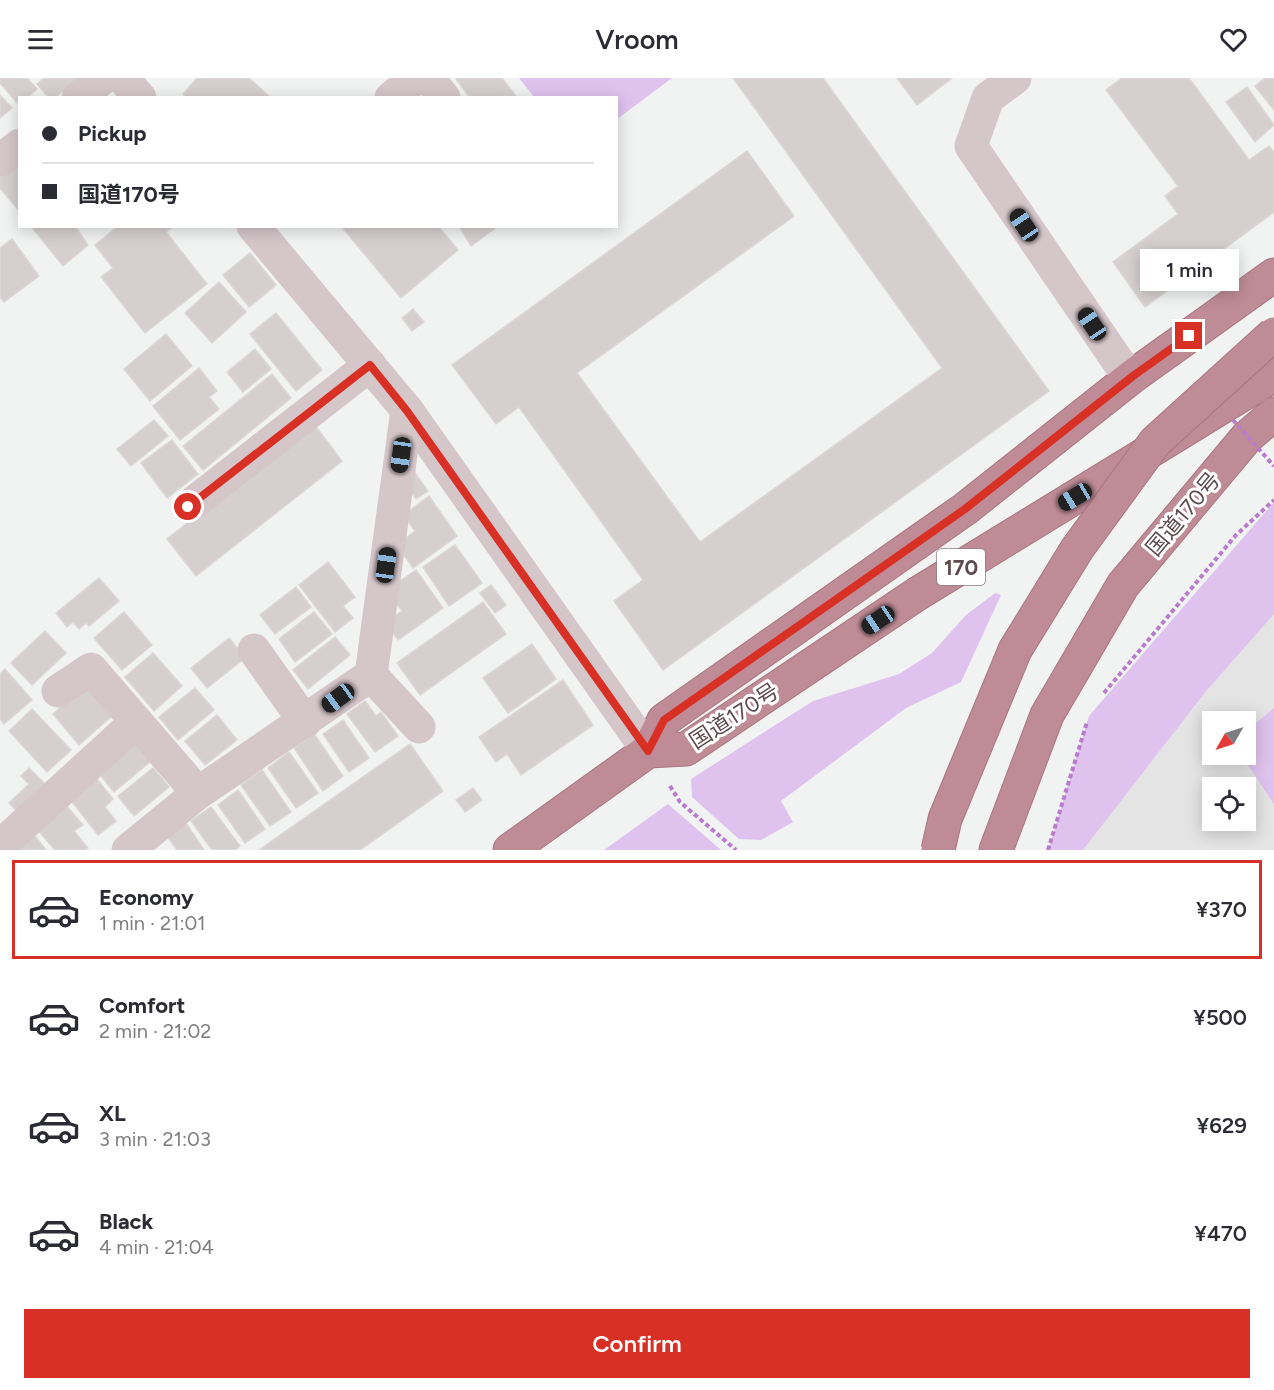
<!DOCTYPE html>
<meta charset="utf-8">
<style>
body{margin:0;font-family:Figtree,"Noto Sans JP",sans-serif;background:#f2f2f3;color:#2b2b33;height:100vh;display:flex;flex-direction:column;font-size:22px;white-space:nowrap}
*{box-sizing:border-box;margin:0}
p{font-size:20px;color:#7c7c81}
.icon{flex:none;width:33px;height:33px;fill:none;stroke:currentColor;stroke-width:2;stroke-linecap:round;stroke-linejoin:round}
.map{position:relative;height:772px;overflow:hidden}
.details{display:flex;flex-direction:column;background:#fff;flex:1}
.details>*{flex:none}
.banner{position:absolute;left:18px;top:18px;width:600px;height:132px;border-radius:0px;box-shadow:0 3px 15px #0003;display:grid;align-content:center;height:132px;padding:0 24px;background:#fff}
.needle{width:39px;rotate:231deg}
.controls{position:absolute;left:1202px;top:633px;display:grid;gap:12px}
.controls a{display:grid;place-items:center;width:54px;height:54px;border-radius:0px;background:#fff;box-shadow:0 3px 15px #0003;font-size:30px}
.end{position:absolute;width:27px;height:27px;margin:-14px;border:8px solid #d93025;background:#fff;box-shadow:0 0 0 3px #fff}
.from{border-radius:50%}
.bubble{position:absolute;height:42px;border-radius:0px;background:#fff;box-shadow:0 3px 15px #0003;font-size:20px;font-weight:600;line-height:42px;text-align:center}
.car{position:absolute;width:18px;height:36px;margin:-18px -9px;border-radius:8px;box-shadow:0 0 4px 2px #0007;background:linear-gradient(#222 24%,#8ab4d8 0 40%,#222 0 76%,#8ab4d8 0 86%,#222 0)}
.banner b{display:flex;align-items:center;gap:21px;height:57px;font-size:22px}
.banner b+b{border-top:2px solid #e1e1e2}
.banner i{width:15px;height:15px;background:#2b2b33}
ul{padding:10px 0 0;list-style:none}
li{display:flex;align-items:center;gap:18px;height:99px;margin:0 12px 9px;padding:0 12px;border:3px solid transparent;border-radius:0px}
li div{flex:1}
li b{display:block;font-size:22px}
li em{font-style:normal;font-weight:600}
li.active{border-color:#d93025}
li>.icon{width:54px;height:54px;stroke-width:1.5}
.action{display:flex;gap:12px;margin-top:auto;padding:12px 24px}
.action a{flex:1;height:69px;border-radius:0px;background:#d93025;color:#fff;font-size:24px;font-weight:600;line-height:69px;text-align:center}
header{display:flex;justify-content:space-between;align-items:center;height:78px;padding:0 24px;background:#fff;font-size:27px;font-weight:600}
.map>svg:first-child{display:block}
.education{fill:#e3e4e3;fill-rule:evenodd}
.green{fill:#dfc2ee}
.building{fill:#d5cfcf;stroke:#dcd6d6;stroke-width:1.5}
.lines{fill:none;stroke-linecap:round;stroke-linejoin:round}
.highway-casing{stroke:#a97681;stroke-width:35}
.path{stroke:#b97bcb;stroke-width:4;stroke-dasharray:4.5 3;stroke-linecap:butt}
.minor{stroke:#d5c6ca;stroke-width:33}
.highway{stroke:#be8b96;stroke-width:33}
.highway-bridge-casing{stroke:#a97681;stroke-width:35;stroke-linecap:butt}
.path-bridge{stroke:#b97bcb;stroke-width:4;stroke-dasharray:4.5 3;stroke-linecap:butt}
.highway-bridge{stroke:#be8b96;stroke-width:33}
.route{stroke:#d93025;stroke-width:8}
.labels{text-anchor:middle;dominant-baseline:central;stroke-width:6;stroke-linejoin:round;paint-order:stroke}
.shield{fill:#fff;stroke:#8e8084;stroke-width:1.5}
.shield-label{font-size:21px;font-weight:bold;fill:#5e4a4f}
.street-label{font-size:22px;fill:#5e4a4f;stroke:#fff}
</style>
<header><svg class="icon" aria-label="menu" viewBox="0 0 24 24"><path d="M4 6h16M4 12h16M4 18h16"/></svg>Vroom<svg class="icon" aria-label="heart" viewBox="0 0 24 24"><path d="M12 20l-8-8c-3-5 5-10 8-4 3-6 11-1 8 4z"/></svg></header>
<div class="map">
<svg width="1274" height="772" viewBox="0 0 1274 772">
<rect width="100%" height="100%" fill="#f1f3f2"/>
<path class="education" d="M 1274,526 L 1274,772 L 1083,772 L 1207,612 ZM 1212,644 L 1245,644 L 1245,676 L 1212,676 ZM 1212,710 L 1245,710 L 1245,742 L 1212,742 Z"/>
<g class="green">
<polygon points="519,0 672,0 617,41 616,20 534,19"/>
<polygon points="1274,424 1274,536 1207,612 1083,772 1048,772 1089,638"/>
<polygon points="995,515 1001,517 961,604 906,630 781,723 793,744 761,762 739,761 692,719 691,701 813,623 899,596 932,575 966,537"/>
<polygon points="1274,630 1274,726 1241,677 1245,676 1245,654"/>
<polygon points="668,726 721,772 604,772"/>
</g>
<g class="building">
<polygon points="0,0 27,0 37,11 27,20 20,20 19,27 0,5"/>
<polygon points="44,0 77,0 55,20 49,20 37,6"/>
<polygon points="197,0 249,0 271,20 187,20 183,16"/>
<polygon points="458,0 502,0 516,18 470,20 456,1"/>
<polygon points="733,0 823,0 1049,313 663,592 614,523 643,502 519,329 496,346 452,287 747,73 794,138 577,295 700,464 942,290"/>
<polygon points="897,0 952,0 917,27"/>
<polygon points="1122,0 1189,0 1249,82 1269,68 1274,74 1274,134 1145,229 1113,184 1178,136 1165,118 1178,108 1106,12"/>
<polygon points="1265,0 1274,0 1274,32 1255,8"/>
<polygon points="1247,9 1274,47 1255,64 1226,24"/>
<polygon points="0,17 12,30 0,40"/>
<polygon points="20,83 20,134 0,110 0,99"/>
<polygon points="31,148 75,148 88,167 63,188"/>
<polygon points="118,148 174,148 166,154 207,206 145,255 101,199 113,190 95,167"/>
<polygon points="341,148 438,148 458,172 401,220"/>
<polygon points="459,148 498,148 471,168"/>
<polygon points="12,161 39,198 4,224 0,219 0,170"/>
<polygon points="250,175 276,207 249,229 223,197"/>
<polygon points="219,204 246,234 212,265 185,235"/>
<polygon points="413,231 424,244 412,253 402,240"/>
<polygon points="276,235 322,292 296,313 250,256"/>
<polygon points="166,256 192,288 150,323 124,291"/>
<polygon points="255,271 271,291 243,314 227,294"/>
<polygon points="199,290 217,313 209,319 219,331 180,362 153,328"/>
<polygon points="272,296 291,320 203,392 183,368"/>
<polygon points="154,342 168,358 131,388 117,371"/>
<polygon points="314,346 342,383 196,498 167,461"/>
<polygon points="172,362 198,396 167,420 141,385"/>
<polygon points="412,391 428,413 416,421 401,399"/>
<polygon points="429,418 457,458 413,490 397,467 415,453 404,437"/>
<polygon points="455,467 482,505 449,528 423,489"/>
<polygon points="328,484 355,519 343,528 353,540 335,554 299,507"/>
<polygon points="416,492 443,530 398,562 385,545 402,533 387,512"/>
<polygon points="99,500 119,523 89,548 86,545 79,551 73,544 67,549 56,535"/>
<polygon points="491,507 506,527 495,535 480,515"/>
<polygon points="296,509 311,529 275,556 260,537"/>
<polygon points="483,524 506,556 420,617 397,585"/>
<polygon points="124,534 152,567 122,592 94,560"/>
<polygon points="314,534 332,556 295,584 279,561"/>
<polygon points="45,553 66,575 32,607 11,585"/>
<polygon points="335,559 350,577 308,611 293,592"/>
<polygon points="229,560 245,580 207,610 191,590"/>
<polygon points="532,566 556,601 508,635 483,600"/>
<polygon points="153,575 182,608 154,633 125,599"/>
<polygon points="5,591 32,622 4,646 0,641 0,596"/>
<polygon points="563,602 593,647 521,697 507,676 496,684 479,659"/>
<polygon points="86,607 113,637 79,667 53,636"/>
<polygon points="195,610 214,632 178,662 159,639"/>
<polygon points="365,623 376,638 381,634 398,658 375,674 347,636"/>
<polygon points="32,631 71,672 47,694 9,653"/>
<polygon points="217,637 237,662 205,687 185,663"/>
<polygon points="343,642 369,680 349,694 323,656"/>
<polygon points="314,656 343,698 323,713 294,670"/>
<polygon points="134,665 150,684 114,714 98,694"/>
<polygon points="410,666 443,713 360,772 259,772"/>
<polygon points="289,674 318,715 296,730 268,690"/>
<polygon points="29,690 47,708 19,735 9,725 29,706 21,698"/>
<polygon points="153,690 169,709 134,738 118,718"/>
<polygon points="262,692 291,734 270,748 241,707"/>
<polygon points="96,700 113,721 105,729 116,743 98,757 70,721"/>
<polygon points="473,710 482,722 465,734 456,722"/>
<polygon points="238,712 265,751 245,765 218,727"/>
<polygon points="65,726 83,747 74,753 88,770 85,772 55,772 36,750"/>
<polygon points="211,729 240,768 235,772 212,772 191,743"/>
<polygon points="186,745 204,772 177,772 167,758"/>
<polygon points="32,754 46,772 11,772"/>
</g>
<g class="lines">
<defs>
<g id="highway">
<polyline points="648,673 686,671 917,516 1274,297"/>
<polyline points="510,772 648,673 664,642 965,431 1133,298 1274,197"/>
<polyline points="996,772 1047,637 1123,507 1247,359 1274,336"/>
</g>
</defs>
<use href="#highway" class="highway-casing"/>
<g class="path">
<polyline points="1104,615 1236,457 1274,422"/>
<polyline points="670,708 680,724 736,772"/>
<polyline points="1048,772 1087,644"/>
</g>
<g class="minor">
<polyline points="123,0 140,20"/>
<polyline points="429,0 444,20"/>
<polyline points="1015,0 988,20 971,68 1119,285 1133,298"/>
<polyline points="78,20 103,0"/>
<polyline points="391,20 415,0"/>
<polyline points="0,82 20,67"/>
<polyline points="253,148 407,332 648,673"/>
<polyline points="188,429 370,287"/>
<polyline points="254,572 305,644"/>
<polyline points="371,597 419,649"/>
<polyline points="58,613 91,591 198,715"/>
<polyline points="0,768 136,644"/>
<polyline points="128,772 198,715 371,597 407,332"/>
</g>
<use href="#highway" class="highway"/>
<defs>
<polyline id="highway-bridge" points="938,772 945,741 1015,572 1077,471 1155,364 1274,256"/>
</defs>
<use href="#highway-bridge" class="highway-bridge-casing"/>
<polyline class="path-bridge" points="1233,342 1274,388"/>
<use href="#highway-bridge" class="highway-bridge"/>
</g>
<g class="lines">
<polyline class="route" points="188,429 370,287 407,333 648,673 664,642 965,431 1133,298 1189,258"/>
</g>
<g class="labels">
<rect class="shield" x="937" y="471" width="48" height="36" rx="4.5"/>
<g class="shield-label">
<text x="961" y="489">170</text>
</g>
<g class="street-label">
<text transform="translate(1183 436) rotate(-50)">国道170号</text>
<text transform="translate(734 638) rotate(-33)">国道170号</text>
</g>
</g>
</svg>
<div class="controls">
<a><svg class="needle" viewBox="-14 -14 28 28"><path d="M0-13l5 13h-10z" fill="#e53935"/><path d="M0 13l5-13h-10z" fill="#7c7c81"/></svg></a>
<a><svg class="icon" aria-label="locate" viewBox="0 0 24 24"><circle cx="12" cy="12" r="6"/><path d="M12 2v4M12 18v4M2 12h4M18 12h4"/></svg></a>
</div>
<i class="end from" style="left:188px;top:429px"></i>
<i class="end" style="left:1189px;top:258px"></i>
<div class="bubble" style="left:1140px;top:171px;width:99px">1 min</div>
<i class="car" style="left:1024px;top:147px;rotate:326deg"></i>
<i class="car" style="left:1092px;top:246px;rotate:326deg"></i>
<i class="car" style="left:401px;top:377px;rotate:188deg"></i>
<i class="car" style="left:1075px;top:419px;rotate:239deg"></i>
<i class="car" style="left:386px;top:487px;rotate:8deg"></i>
<i class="car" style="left:878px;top:542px;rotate:236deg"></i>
<i class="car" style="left:338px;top:620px;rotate:234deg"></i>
<div class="banner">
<b><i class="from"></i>Pickup</b>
<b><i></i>国道170号</b>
</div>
</div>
<section class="details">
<ul>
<li class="active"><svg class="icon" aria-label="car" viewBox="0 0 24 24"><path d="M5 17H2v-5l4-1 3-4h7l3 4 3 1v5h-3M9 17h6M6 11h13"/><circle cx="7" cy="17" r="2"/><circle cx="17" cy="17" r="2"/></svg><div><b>Economy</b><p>1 min · 21:01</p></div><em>¥370</em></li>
<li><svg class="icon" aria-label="car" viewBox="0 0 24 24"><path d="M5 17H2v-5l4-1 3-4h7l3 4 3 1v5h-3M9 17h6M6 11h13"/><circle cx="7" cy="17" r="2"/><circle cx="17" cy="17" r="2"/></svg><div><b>Comfort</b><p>2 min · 21:02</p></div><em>¥500</em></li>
<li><svg class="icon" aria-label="car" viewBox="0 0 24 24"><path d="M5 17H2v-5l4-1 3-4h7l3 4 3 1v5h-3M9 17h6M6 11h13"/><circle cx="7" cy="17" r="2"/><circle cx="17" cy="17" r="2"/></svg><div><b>XL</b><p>3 min · 21:03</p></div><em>¥629</em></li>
<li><svg class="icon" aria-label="car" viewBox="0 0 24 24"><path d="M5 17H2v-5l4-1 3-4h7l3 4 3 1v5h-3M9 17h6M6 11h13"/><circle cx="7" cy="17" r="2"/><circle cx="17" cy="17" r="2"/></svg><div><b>Black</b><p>4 min · 21:04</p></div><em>¥470</em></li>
</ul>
<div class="action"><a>Confirm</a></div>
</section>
